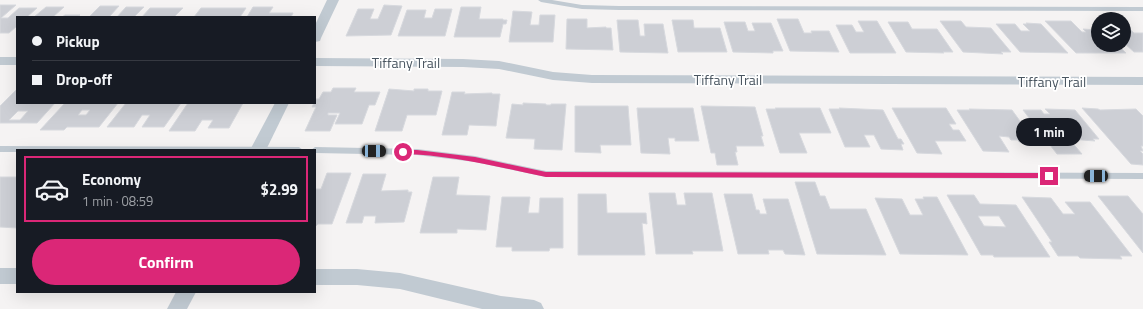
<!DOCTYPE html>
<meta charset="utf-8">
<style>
body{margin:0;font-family:"Titillium Web",sans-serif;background:#242831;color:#f1f3f6;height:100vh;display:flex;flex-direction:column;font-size:15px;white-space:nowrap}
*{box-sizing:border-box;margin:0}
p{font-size:13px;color:#9ea1a6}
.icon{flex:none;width:22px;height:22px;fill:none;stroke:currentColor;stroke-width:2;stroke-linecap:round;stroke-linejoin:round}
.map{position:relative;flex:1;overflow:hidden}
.drawer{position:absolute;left:16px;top:149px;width:300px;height:144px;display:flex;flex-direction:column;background:#171b24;border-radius:0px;box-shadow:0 4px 16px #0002}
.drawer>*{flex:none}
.guide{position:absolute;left:16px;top:16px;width:300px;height:88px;border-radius:0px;box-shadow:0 4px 16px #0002;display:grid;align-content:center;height:88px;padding:0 16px;background:#171b24}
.fabs{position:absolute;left:1091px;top:12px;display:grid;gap:8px}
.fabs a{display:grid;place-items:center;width:40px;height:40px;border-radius:50%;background:#171b24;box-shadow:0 4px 16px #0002;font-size:20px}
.end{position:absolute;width:18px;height:18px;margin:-9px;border:5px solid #db2777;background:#fff;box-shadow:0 0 0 2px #fff}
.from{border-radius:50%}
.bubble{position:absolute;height:28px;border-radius:14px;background:#171b24;box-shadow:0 4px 16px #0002;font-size:13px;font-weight:700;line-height:28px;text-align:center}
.car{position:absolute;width:12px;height:24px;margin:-12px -6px;border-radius:5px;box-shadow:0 0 3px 1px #0007;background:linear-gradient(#222 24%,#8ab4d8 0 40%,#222 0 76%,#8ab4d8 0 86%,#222 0)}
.guide b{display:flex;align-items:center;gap:14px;height:38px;font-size:15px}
.guide b+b{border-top:1px solid #363941}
.guide i{width:10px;height:10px;background:#f1f3f6}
ul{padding:7px 0 0;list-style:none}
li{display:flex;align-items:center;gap:12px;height:66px;margin:0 8px 6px;padding:0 8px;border:2px solid transparent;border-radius:0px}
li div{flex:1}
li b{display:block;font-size:15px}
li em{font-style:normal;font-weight:700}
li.selected{border-color:#db2777}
li>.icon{width:36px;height:36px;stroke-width:1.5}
.action{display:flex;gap:8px;margin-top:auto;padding:8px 16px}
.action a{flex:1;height:46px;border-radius:24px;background:#db2777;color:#fff;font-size:16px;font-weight:700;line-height:46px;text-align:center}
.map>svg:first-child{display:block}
.building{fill:#cdcfd5;stroke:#d7d9de;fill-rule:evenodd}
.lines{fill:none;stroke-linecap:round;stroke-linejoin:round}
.lane{fill:#c1cad2;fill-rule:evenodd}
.street{fill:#c1cad2;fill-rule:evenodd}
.route{fill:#db2777}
.labels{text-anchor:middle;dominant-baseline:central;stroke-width:3.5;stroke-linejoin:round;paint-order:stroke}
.street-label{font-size:14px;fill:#4a5661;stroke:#fff}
</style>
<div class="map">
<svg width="1143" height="309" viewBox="0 0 1143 309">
<rect width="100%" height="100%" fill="#f5f3f3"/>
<g class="building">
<polygon points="0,5 16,5 1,18 8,18 19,8 37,8 27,17 17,17 17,26 9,33 0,33"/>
<polygon points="384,5 402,6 391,35 346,36 358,9 374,9 370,19 378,19"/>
<polygon points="100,6 119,6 109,17 117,17 126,7 144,7 134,17 89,17"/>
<polygon points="46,7 64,7 53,17 34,17"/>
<polygon points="253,7 273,7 269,13 293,13 291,17 247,17"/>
<polygon points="461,7 481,7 479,19 503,19 503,20 507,20 506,24 503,24 500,37 454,37"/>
<polygon points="150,8 183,8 174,17 142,17"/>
<polygon points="201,8 246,8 240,17 194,17"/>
<polygon points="435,9 452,9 445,36 398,36 407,10 426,10 424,18 432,18"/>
<polygon points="513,11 532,12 530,25 539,25 540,15 555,15 553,42 509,42"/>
<polygon points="65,15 80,15 77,17 62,17"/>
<polygon points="567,19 587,19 587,28 606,27 606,28 611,28 613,50 566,49"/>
<polygon points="777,19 798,19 804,33 812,33 811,31 829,31 839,52 790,51"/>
<polygon points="617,20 638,20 640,36 645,36 644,24 663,24 668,53 620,52"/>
<polygon points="672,20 693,20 694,28 720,28 727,52 678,52"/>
<polygon points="858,21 877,21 896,53 850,53 836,25 852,25 856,32 864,32"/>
<polygon points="940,21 961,21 966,27 991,28 1011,52 1001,52 1003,54 963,52"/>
<polygon points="1045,21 1071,21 1082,32 1086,32 1083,29 1098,30 1098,45 1118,45 1126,53 1076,53"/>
<polygon points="724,22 745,22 748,31 755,31 752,23 771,23 783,51 773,51 773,53 733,52"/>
<polygon points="888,22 908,22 912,29 937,29 953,52 943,52 944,53 906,52"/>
<polygon points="1026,23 1041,24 1068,53 1020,52 996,24 1015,24 1021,31 1030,31 1023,24 1027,24"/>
<polygon points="1124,24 1134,33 1143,33 1143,52 1134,52 1124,43"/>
<polygon points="333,88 356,88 354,92 380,92 375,105 369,105 362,124 335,124 340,113 328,113 328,115 337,115 330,131 305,131 316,107 312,107 316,99 319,99 323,92 331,92"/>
<path d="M 17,89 L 17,103 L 55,103 L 37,123 L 0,123 L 0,106 ZM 18,111 L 28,111 L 20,120 L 9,120 Z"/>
<polygon points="389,89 414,91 414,89 428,89 428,91 442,91 436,115 407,115 402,131 375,131"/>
<polygon points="452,92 465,92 464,94 492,93 492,94 500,94 496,126 469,125 467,135 442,135"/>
<path d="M 65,103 L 118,103 L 99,127 L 67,127 L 64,130 L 40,130 ZM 82,110 L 90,110 L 86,115 L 78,115 Z"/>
<polygon points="126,103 181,103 164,127 142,127 150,115 142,115 134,127 107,127"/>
<polygon points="188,103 243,103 229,128 208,128 213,120 202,120 195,131 169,131"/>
<polygon points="523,103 546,104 546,105 551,105 551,104 566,104 562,150 534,149 535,139 506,138 512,104 523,105"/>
<polygon points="575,106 628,106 631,145 600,145 601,153 575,152"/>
<polygon points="701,106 755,107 763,136 761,136 764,146 736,146 737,152 735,152 738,165 717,165 715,153 711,153"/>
<polygon points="637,108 693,108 699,141 675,141 675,138 668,138 670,154 641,153"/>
<polygon points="775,108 820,108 831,133 799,133 807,153 780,153 766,109 776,109"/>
<polygon points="839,108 883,110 898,139 901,139 904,144 901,144 903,150 881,149 874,135 864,135 870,147 845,147 829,109 840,109"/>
<polygon points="892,108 946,108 956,124 949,124 953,130 959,130 966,141 935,141 942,154 917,153"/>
<polygon points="1082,108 1098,109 1100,110 1136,109 1143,116 1143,146 1141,146 1143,151 1140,151 1143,154 1143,165 1131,164"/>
<polygon points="969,109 1012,110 1030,135 1035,135 1039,140 1019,142 1018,140 1011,140 1009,137 999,136 1009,152 983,151 957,110 970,110"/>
<polygon points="1045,109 1075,110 1099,139 1093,139 1095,141 1069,139 1082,154 1057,154 1023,110 1041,110 1044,114 1050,114"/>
<polygon points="327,173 351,173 332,224 318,224 315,227 315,189 321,189"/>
<polygon points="363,174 386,174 381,191 408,190 408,192 412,192 404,222 375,223 376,216 364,216 362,223 346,223"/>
<polygon points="0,177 17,177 17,228 0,227"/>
<polygon points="433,177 459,177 456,195 490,196 486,230 457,229 457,233 420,233"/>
<polygon points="795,182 815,182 820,196 825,196 830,209 866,209 886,255 817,254"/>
<polygon points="649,193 675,193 677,205 686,205 684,193 712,193 723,251 692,251 693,254 656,254"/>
<polygon points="578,194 606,194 607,213 646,213 647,224 642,223 645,255 578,255"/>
<polygon points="724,194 752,194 756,210 759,210 760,214 767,214 763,199 788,199 805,255 785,254 783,250 768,250 769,254 738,254"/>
<path d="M 947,195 L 974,195 L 980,204 L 1016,205 L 1050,257 L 994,257 L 993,255 L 981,255 ZM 978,216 L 999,216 L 1006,227 L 984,226 Z"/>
<polygon points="1098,196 1128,196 1143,214 1143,253"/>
<polygon points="502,197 530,197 528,213 539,213 540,198 563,198 563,248 550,248 549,251 512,251 512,247 496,247"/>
<polygon points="923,197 937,197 968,255 900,254 875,198 902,199 910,215 923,215 915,199 924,199"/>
<polygon points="1022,197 1051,198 1063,214 1075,214 1065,202 1090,202 1132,256 1120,256 1122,259 1080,258 1078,256 1058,256 1049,242 1052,242"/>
</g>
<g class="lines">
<g class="lane">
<polygon points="538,0 552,0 582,5 619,6 1143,7 1143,11 619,10 582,9 541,2"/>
<polygon points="0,146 299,147 303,150 17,150 17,152 0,152"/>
<polygon points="315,147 417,149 475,156 546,171 1143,173 1143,179 546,177 475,162 417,155 315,153 315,150 311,150"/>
</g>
<g class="street">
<polygon points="327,0 339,0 321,38 320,41 315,42 315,25"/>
<rect x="0" y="57" width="17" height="8"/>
<polygon points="315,58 463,59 499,61 553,72 592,75 1143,77 1143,85 592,83 553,80 499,69 463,67 315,66"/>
<polygon points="275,103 289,103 266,150 250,150"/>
<rect x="0" y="268" width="17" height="16"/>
<polygon points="315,269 357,269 400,273 501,296 534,300 541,303 544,309 482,309 400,289 357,285 315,285"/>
<polygon points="176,292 196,292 187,309 167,309"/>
</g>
</g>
<path class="route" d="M 400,150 L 417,150 L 475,157 L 546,172 L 1049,173 L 1052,176 L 1049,178 L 546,177 C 499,167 451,155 403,154 L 400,154 Z"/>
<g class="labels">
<g class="street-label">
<text x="406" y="62">Tiffany Trail</text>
<text x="728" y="79">Tiffany Trail</text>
<text x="1052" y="81">Tiffany Trail</text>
</g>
</g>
</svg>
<div class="fabs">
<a><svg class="icon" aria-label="layers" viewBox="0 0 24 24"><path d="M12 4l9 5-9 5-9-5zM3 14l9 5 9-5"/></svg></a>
</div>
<i class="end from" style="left:403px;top:152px"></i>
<i class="end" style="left:1049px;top:176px"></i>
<div class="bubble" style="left:1016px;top:118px;width:66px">1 min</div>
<i class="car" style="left:374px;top:151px;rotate:91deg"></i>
<i class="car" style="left:1096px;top:176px;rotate:270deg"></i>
<div class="guide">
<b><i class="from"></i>Pickup</b>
<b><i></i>Drop-off</b>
</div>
<section class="drawer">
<ul>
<li class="selected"><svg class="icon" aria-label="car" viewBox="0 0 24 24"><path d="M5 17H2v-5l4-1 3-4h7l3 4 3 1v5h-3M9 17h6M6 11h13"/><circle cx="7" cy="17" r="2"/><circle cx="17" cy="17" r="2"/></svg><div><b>Economy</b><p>1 min · 08:59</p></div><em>$2.99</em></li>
</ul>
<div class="action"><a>Confirm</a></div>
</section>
</div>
